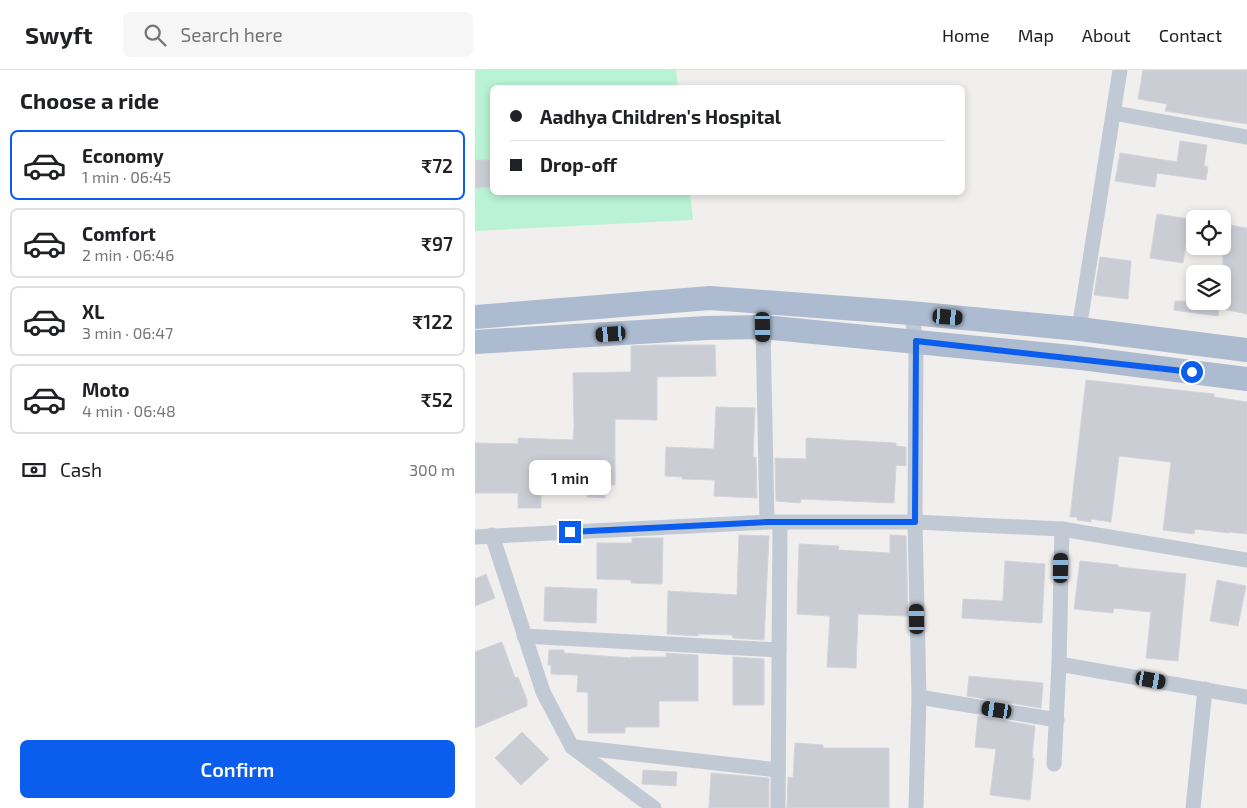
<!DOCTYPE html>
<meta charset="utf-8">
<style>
body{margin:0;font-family:"Exo 2",sans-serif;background:#f6f6f6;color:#202124;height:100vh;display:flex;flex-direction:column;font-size:19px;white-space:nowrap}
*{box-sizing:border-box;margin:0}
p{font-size:16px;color:#757577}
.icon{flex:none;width:28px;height:28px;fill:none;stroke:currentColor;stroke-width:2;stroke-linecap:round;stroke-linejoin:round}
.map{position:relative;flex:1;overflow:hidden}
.sheet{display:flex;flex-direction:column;background:#fff;width:475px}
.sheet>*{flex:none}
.guide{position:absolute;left:15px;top:15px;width:475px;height:110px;border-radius:8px;box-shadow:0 2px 8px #0003;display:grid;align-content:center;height:110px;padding:0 20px;background:#fff}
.buttons{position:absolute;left:711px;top:140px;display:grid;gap:10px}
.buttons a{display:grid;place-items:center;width:45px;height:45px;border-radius:8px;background:#fff;box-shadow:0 2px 8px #0003;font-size:25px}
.end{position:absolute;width:22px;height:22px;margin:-11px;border:6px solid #0b5dee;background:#fff;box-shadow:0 0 0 2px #fff}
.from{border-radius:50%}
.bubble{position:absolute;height:35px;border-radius:8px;background:#fff;box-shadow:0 2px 8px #0003;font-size:16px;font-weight:600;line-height:35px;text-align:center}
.car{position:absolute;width:15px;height:30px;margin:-15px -8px;border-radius:6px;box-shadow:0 0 4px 1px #0007;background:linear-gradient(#222 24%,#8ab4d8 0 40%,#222 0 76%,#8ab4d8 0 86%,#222 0)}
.guide b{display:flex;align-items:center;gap:18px;height:48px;font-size:19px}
.guide b+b{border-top:1px solid #e0e0e0}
.guide i{width:12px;height:12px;background:#202124}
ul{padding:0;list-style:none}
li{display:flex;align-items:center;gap:15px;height:70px;margin:0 10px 8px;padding:0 10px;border:2px solid #e0e0e0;border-radius:8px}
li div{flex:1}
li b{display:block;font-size:19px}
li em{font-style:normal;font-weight:600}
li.current{border-color:#0b5dee}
li>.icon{width:45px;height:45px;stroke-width:1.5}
h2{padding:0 20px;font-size:22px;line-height:60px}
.pay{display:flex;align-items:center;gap:12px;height:55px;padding:0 20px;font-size:19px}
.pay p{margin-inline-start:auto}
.action{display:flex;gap:10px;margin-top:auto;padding:10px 20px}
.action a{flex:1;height:58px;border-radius:8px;background:#0b5dee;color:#fff;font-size:20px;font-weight:600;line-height:58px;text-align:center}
header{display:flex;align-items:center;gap:30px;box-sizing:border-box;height:70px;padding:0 25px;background:#fff;border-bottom:1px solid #e0e0e0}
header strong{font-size:24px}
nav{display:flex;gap:28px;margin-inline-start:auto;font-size:18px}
.search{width:350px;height:45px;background:#f6f6f6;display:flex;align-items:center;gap:12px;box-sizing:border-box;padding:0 18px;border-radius:8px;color:#757577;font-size:19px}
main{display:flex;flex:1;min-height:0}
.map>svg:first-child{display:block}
.green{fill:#b9f2d4}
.building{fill:#cacdd4;stroke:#d2d4db}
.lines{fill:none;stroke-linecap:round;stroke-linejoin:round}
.minor{stroke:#c1c9d5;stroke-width:15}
.primary{stroke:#acbbd0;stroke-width:24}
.route{stroke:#0b5dee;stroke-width:6}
</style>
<header>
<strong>Swyft</strong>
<div class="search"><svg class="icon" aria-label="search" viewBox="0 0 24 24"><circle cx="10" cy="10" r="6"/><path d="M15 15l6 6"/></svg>Search here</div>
<nav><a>Home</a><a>Map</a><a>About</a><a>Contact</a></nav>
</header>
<main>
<section class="sheet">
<h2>Choose a ride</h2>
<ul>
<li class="current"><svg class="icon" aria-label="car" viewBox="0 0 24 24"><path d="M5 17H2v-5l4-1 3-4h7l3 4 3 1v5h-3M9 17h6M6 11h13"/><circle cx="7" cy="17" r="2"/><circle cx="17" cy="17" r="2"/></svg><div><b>Economy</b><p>1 min · 06:45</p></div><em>₹72</em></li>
<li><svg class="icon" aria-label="car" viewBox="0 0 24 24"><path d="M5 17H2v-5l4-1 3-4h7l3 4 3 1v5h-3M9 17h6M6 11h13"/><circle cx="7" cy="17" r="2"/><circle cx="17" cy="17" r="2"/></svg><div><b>Comfort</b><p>2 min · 06:46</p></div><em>₹97</em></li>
<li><svg class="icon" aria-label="car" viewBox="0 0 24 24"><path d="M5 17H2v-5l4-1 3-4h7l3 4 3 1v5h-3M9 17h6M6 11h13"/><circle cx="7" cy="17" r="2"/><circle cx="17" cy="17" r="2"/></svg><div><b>XL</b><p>3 min · 06:47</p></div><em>₹122</em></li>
<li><svg class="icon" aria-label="car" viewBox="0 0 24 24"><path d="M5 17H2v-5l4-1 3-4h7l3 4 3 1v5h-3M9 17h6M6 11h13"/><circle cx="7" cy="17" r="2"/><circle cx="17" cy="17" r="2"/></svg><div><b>Moto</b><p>4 min · 06:48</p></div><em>₹52</em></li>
</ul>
<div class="pay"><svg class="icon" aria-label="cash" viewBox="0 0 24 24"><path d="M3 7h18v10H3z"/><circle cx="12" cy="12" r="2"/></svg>Cash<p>300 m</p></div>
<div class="action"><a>Confirm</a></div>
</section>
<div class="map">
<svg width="772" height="738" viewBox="0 0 772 738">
<rect width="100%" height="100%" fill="#f1eeee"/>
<polygon class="green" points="0,0 201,0 203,17 18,18 18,122 215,123 218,150 0,161"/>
<g class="building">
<polygon points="668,0 772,0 772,54 690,41 692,34 663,29"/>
<polygon points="705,71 732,75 729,96 733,97 731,110 682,103 680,117 640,111 645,83 702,92"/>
<polygon points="0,90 18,90 18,117 0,118"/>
<polygon points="682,144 720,150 720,175 711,174 708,193 675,188"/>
<polygon points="748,154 772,158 772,244 748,239"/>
<polygon points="625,187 656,191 653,229 619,225"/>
<polygon points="700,231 745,231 743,246 699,240"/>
<polygon points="183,275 240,275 241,306 182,307 182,350 140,349 140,415 130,415 130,428 112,427 112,415 99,415 99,408 66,408 66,438 43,438 43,423 0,423 0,373 43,374 43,368 98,370 99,357 98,303 156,302 156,276"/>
<polygon points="611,310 739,324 739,327 772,332 772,464 754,462 754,463 720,459 719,464 688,460 696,392 644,386 636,452 616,449 616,452 602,450 602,447 595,447"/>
<polygon points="241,337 280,338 278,387 281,387 282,428 239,426 240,410 207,409 207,407 190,406 191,377 239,379"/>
<polygon points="331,368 421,373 421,376 431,377 431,396 421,395 419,433 326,429 325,433 301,431 300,388 331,389"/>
<polygon points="264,465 294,466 289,570 258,568 257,565 223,564 223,566 192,564 193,521 262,525"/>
<polygon points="415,465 431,466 433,546 383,544 381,598 352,597 355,546 322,544 324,474 364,476 363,480 415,483"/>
<polygon points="157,468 188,468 187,514 156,513 156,510 122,509 122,473 157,473"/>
<polygon points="530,491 570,494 567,553 487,548 488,529 528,531"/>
<polygon points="605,491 643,495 643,497 711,504 703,591 671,588 676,542 639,538 638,543 599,539"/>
<polygon points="11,504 20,528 0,536 0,509"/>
<polygon points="742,510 771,516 763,556 735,551"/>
<polygon points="70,517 122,519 121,553 69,551"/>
<polygon points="27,572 40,608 43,607 52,630 52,636 0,658 0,582"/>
<polygon points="74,580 89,580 89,583 156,588 156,587 191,587 191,583 223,585 223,631 184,631 184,657 150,657 150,663 113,663 113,622 102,622 103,605 76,604 76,595 73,595"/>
<polygon points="258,587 289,589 289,635 258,635"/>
<polygon points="494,606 568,613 566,638 492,626"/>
<polygon points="503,646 560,656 557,688 559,688 555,730 515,725 521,679 500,677"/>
<polygon points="47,662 74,689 46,715 20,688"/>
<polygon points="320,673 348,675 348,678 414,678 414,738 312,738 313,707 318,708"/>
<polygon points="168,700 202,702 201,716 167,714"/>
<polygon points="236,703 294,708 294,738 234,738"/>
</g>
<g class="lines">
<g class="minor">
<polyline points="639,43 772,67"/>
<polyline points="436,243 441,271 440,452 444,627 441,738"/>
<polyline points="288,257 292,452"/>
<polyline points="604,259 645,0"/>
<polyline points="587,459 584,594 772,627"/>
<polyline points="17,465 68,622 97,677 179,738"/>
<polyline points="0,467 292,452 440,452 587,459 772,490"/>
<polyline points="49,566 304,580"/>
<polyline points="444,627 582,650"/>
<polyline points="99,677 303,700"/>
<polyline points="579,694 584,594"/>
<polyline points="303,738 305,453"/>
<polyline points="718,738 730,619"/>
</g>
<g class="primary">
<polyline points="0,247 235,228 436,243 604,259 772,280"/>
<polyline points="0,272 231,258 288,257 606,288 772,309"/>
</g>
</g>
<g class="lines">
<polyline class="route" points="95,462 292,452 440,452 441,271 717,302"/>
</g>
</svg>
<div class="buttons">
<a><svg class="icon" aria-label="locate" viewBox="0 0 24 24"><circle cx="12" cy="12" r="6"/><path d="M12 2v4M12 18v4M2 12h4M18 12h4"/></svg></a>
<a><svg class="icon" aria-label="layers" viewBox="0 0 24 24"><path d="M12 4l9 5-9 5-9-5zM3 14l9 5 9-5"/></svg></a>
</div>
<i class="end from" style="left:717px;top:302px"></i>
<i class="end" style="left:95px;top:462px"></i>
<div class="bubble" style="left:54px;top:390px;width:82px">1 min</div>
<i class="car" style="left:473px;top:247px;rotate:95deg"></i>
<i class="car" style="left:288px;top:257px;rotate:179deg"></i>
<i class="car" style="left:136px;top:264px;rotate:266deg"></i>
<i class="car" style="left:586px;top:498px;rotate:1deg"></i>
<i class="car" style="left:442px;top:549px;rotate:359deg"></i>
<i class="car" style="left:676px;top:610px;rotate:100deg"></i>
<i class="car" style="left:522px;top:640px;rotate:279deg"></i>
<div class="guide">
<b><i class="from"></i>Aadhya Children's Hospital</b>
<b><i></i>Drop-off</b>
</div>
</div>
</main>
